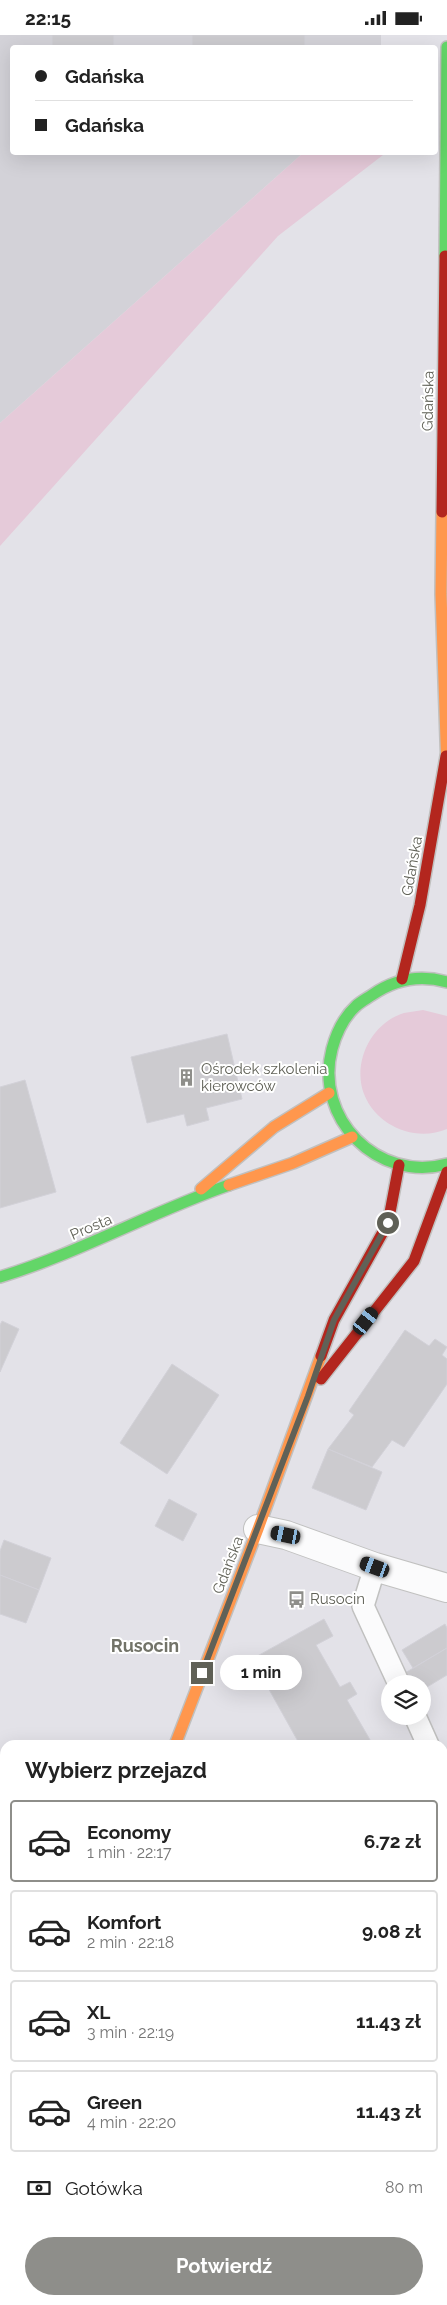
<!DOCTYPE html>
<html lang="pl">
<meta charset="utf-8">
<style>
body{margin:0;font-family:Raleway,sans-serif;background:#f6f6f6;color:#222;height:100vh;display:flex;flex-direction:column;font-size:19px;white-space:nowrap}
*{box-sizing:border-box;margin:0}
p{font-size:16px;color:#767676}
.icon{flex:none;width:28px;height:28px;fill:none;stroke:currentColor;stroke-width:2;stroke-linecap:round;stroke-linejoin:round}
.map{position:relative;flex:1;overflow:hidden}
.sheet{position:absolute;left:0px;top:1705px;width:448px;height:565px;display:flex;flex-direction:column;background:#fff;border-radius:15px 15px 0 0;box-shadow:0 5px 20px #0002}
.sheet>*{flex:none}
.top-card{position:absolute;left:10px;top:10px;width:428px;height:110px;border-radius:5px;box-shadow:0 5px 20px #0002;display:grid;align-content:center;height:110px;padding:0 25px;background:#fff}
.tools{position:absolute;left:381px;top:1640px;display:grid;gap:10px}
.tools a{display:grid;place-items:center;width:50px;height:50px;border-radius:50%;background:#fff;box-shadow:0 5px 20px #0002;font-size:25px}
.end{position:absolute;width:22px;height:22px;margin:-11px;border:6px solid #606157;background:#fff;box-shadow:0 0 0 2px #fff}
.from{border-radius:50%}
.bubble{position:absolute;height:35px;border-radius:18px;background:#fff;box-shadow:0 5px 20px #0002;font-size:16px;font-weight:700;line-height:35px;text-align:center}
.car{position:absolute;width:15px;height:30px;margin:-15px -8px;border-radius:6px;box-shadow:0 0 4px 1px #0007;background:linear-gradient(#222 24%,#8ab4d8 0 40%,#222 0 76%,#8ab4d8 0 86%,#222 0)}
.top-card b{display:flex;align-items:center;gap:18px;height:48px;font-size:19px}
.top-card b+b{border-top:1px solid #e0e0e0}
.top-card i{width:12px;height:12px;background:#222}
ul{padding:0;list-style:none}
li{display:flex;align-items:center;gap:15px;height:82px;margin:0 10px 8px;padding:0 15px;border:2px solid #e0e0e0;border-radius:5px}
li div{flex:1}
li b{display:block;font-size:19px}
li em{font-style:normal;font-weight:700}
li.current{border-color:#8e8e8a}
li>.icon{width:45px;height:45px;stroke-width:1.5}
h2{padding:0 25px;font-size:22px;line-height:60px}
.pay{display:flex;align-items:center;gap:12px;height:55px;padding:0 25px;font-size:19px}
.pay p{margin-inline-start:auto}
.cta{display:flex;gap:10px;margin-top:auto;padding:10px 25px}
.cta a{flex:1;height:58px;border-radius:30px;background:#8e8e8a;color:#fff;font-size:20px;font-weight:700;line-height:58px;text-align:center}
.status{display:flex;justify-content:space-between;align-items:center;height:35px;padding:0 25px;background:#fff;direction:ltr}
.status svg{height:14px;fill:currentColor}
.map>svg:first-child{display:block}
.industrial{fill:#d3d2d8}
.green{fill:#e5cad9}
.building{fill:#cccbcf;stroke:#d2d1d8}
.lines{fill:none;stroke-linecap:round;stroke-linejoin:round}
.lane-casing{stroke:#c1c1c0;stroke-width:24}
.street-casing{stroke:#c1c1c0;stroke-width:30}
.fast-casing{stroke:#c1c0bf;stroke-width:14}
.slow-casing{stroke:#c1c0bf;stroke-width:14}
.jam-casing{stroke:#c1c0bf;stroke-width:14}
.lane{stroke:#fbfbfc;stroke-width:21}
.street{stroke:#fbfbfc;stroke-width:28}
.fast{stroke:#63d668;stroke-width:11}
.slow{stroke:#ff974d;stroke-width:11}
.jam{stroke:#b3261e;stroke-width:11}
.route{stroke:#606157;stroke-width:6}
.labels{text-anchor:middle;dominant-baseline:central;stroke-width:4;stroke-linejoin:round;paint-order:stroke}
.street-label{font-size:15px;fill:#606157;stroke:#fff}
.poi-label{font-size:15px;fill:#606157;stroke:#fff;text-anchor:start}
.quarter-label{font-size:18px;font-weight:bold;fill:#727368;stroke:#fff}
</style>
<div class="status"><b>22:15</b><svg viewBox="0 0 49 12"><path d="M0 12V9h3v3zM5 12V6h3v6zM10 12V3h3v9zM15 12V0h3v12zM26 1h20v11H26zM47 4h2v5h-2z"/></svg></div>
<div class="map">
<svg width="447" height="2270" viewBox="0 0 447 2270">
<rect width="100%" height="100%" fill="#e3e2e8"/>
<polygon class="industrial" points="0,0 381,0 381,12 12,12 12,118 303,118 0,388"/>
<g class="green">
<polygon points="303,118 383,118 383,120 278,201 0,511 0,388"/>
<path d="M 423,975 L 447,981 L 447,1094 C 416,1107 377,1092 364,1059 C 352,1028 371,988 404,978 C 410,977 417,976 423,975 Z"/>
</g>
<g class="building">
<rect x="52" y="0" width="62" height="12"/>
<rect x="192" y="0" width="113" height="12"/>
<polygon points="227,999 242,1064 206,1073 209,1085 187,1091 184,1079 147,1088 131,1022"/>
<polygon points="25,1045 56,1157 0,1173 0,1052"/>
<polygon points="2,1286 19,1294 0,1337 0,1290"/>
<polygon points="405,1295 429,1311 435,1304 447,1312 442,1320 447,1324 447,1349 404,1412 392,1405 372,1432 328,1414 354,1380 349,1376"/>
<polygon points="172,1329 219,1360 167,1439 120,1408"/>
<polygon points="328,1414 382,1437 366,1475 312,1453"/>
<polygon points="169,1464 197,1479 183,1506 155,1491"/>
<polygon points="4,1505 51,1523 39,1555 0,1540 0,1516"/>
<polygon points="0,1540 39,1555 26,1588 0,1579"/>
<polygon points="324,1584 333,1601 316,1610 340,1652 350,1647 357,1659 347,1665 373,1710 300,1710 252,1624"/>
<polygon points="445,1589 447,1593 447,1613 413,1633 402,1615"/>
<polygon points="447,1613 447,1640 422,1655 422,1649 412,1649 405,1638"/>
<polygon points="447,1946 447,1974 442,1967 442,1949"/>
<polygon points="263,2265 287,2265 284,2270 265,2270 262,2268"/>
</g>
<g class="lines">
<defs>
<g id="lane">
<polyline points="375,1532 363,1571 399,1649"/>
<polyline points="415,1681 428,1710"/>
</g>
<polyline id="street" points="258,1494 286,1500 375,1532 447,1553"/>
<g id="fast">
<polyline points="445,221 447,12"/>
<path d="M 447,947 C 419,939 395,944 372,960 C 366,964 360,967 356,971 C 344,982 336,999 332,1014 C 314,1083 377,1148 447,1129"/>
<path d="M 0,1242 C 79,1218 151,1177 229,1150"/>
<polyline points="0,2120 5,2110"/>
</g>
<g id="slow">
<polyline points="442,477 441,559 447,734"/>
<polyline points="229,1150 293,1128 352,1102"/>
<polyline points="201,1154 274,1092 329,1058"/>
<polyline points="175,1710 258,1494 321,1321"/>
</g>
<g id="jam">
<polyline points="442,477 445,221"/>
<polyline points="402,944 420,870 446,721"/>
<polyline points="321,1321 334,1285 388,1188 399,1130"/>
<polyline points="321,1344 414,1226 447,1137"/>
</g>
</defs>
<use href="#lane" class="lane-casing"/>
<use href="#street" class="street-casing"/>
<use href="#fast" class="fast-casing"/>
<use href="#slow" class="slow-casing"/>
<use href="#jam" class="jam-casing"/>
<use href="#lane" class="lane"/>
<use href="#street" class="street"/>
<use href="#fast" class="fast"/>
<use href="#slow" class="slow"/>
<use href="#jam" class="jam"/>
</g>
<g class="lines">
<polyline class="route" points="202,1638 308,1361 334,1285 388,1188"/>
</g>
<defs>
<symbol id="building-bare" viewBox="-9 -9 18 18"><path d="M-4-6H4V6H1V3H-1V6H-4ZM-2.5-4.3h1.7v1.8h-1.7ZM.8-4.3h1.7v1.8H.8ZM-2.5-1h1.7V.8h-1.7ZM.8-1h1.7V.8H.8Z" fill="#8e8e8a" stroke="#fff" stroke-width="2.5" paint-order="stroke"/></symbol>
<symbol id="bus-bare" viewBox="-9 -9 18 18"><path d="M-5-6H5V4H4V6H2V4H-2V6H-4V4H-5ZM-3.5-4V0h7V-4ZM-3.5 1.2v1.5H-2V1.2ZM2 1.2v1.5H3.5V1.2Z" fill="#8e8e8a" stroke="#fff" stroke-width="2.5" paint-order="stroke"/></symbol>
</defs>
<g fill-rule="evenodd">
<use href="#building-bare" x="174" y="1030" width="25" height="25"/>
<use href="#bus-bare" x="284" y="1552" width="25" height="25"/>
</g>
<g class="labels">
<g class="street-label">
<text transform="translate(428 366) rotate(-89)">Gdańska</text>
<text transform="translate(412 831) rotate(-80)">Gdańska</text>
<text transform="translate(91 1192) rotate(-23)">Prosta</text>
<text transform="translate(228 1530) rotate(-69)">Gdańska</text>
</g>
<g class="poi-label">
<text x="201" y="1034">Ośrodek szkolenia<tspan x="201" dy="17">kierowców</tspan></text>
<text x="310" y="1564">Rusocin</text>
</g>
<g class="quarter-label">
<text x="145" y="1610">Rusocin</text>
</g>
</g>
</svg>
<div class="tools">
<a><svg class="icon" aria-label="layers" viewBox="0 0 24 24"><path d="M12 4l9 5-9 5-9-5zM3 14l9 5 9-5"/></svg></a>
</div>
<i class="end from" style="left:388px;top:1188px"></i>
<i class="end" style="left:202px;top:1638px"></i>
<div class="bubble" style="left:220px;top:1620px;width:82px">1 min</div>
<i class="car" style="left:366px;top:1286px;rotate:38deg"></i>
<i class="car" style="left:286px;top:1500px;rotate:282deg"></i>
<i class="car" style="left:375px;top:1532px;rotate:290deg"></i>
<div class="top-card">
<b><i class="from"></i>Gdańska</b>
<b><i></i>Gdańska</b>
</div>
<section class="sheet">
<h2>Wybierz przejazd</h2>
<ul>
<li class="current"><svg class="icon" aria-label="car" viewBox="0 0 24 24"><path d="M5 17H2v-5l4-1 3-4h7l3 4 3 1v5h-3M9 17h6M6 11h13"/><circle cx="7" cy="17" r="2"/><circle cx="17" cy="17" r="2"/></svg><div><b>Economy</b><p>1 min · 22:17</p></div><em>6.72 zł</em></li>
<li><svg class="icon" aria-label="car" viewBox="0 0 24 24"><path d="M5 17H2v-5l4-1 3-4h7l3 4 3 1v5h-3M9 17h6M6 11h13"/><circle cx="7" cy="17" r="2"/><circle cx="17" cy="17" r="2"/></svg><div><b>Komfort</b><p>2 min · 22:18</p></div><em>9.08 zł</em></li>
<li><svg class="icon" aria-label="car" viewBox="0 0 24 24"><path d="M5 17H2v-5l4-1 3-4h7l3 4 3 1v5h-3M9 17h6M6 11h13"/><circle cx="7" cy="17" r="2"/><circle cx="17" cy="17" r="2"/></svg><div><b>XL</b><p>3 min · 22:19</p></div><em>11.43 zł</em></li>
<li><svg class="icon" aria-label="car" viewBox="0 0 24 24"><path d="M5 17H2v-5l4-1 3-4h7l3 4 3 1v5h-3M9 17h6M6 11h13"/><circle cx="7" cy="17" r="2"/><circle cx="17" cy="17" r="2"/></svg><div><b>Green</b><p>4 min · 22:20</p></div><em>11.43 zł</em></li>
</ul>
<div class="pay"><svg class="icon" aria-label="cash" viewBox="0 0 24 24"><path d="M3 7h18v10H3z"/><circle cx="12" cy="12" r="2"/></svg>Gotówka<p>80 m</p></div>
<div class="cta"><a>Potwierdź</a></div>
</section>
</div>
